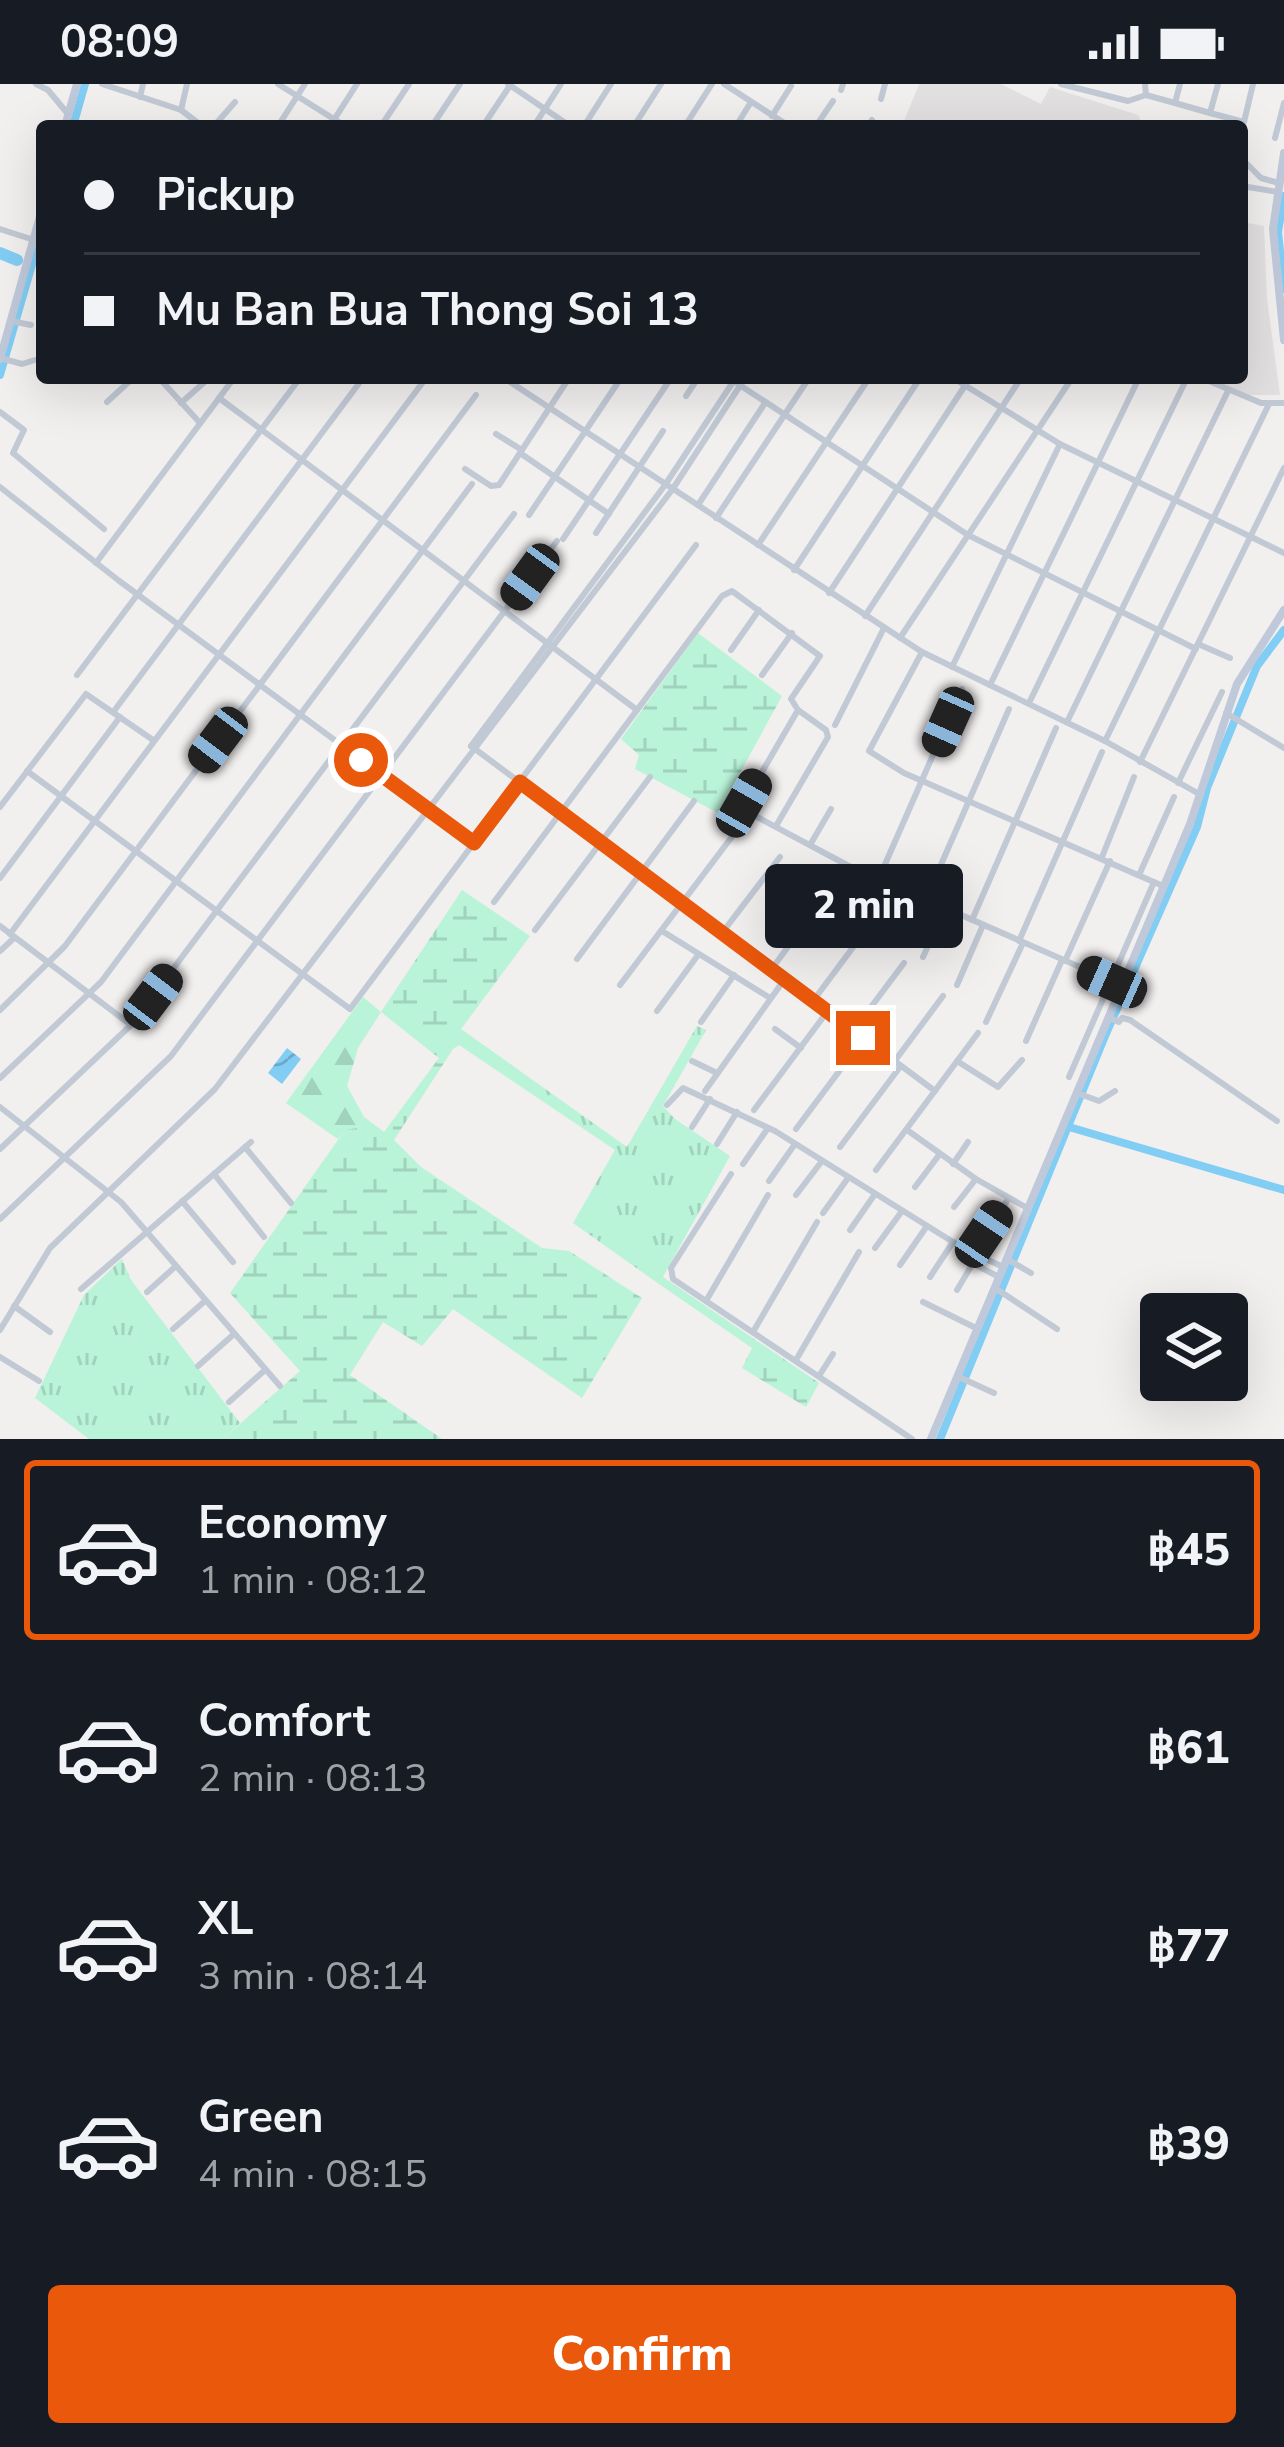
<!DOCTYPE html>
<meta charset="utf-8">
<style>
body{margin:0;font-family:"Nunito Sans",sans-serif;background:#20242c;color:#f1f3f6;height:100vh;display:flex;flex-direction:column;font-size:45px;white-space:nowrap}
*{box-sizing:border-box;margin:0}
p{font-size:39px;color:#9ea1a6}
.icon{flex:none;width:66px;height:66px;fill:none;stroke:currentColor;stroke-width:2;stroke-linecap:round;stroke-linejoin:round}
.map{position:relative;height:1355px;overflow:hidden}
.details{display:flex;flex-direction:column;background:#171b24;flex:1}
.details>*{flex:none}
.hud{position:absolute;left:36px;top:36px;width:1212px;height:264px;border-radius:12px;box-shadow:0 12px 48px #0002;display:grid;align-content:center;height:264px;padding:0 48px;background:#171b24}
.controls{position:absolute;left:1140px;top:1209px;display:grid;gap:24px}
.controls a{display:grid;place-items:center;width:108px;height:108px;border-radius:12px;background:#171b24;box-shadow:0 12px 48px #0002;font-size:60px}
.end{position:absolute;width:54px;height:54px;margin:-27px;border:15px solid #ea580c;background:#fff;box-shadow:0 0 0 6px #fff}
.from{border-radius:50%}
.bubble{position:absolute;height:84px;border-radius:12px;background:#171b24;box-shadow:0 12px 48px #0002;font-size:39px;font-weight:800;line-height:84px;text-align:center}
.car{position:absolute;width:36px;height:72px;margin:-36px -18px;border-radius:15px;box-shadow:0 0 9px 3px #0007;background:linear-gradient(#222 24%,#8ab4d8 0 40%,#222 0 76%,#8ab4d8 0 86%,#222 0)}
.hud b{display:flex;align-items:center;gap:42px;height:114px;font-size:45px}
.hud b+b{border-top:3px solid #363941}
.hud i{width:30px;height:30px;background:#f1f3f6}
ul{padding:21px 0 0;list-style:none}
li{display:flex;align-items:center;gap:36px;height:180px;margin:0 24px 18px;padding:0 24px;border:6px solid transparent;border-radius:12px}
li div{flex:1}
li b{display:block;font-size:45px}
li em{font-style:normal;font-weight:800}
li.active{border-color:#ea580c}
li>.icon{width:108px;height:108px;stroke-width:1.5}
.action{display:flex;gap:24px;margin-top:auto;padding:24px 48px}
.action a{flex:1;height:138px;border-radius:12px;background:#ea580c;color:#fff;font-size:48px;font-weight:800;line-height:138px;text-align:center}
.status{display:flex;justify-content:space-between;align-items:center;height:84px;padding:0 60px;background:#171b24;direction:ltr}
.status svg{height:33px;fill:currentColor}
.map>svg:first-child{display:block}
.education{fill:#e3e0e1}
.grass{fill:url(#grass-tufts)}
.forest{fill:url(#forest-firs)}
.wetland{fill:url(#wetland-marsh)}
.water{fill:url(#water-waves)}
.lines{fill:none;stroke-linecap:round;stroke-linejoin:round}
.canal{stroke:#82cdf4;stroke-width:8}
.river{stroke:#82cdf4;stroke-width:12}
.street{stroke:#c1c9d5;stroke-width:6}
.secondary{stroke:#c0c9da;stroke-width:8}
.route{stroke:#ea580c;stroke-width:15}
</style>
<div class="status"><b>08:09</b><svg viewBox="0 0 49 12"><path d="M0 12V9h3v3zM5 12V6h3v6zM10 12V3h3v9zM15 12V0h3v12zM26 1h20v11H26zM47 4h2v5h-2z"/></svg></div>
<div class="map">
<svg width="1284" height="1355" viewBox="0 0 1284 1355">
<defs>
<pattern id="grass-tufts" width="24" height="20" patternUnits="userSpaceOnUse" patternTransform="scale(3)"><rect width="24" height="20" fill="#b9f3d8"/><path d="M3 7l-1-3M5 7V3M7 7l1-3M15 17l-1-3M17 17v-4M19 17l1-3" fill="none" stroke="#a0d2bc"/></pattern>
<pattern id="forest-firs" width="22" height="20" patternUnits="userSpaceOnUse" patternTransform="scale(3)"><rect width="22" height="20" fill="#b9f3d8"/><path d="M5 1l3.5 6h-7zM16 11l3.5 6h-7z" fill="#a0d2bc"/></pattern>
<pattern id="wetland-marsh" width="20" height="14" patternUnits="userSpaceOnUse" patternTransform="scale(3)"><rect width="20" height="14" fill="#b9f3d8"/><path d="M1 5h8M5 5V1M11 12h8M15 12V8" fill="none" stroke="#a0d2bc"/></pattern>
<pattern id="water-waves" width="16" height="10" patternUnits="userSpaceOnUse" patternTransform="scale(3)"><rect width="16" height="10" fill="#82cdf4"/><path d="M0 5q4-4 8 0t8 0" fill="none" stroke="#6ca9c9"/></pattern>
</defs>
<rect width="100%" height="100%" fill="#f2efef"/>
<g class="education">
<polygon points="919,0 1001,0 1041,20 1050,3 1138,31 1143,42 902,42"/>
<polygon points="1242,138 1264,142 1267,215 1280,311 1245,311 1211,294 1242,294"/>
</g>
<g class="grass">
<polygon points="697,942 706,946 663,1022 675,1035 730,1072 659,1200 573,1139 615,1066 459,961 453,965 449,960 461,945 627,1063"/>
<polygon points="122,1175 131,1196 240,1339 223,1355 89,1355 35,1314 84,1211"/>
</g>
<polygon class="forest" points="363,913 381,928 358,964 347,1002 364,1033 357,1044 345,1046 338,1055 286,1019"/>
<g class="wetland">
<polygon points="698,549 782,612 718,729 635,685 639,671 621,655"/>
<polygon points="462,806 530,852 450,960 453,965 394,1056 421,1083 542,1164 569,1167 642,1214 582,1314 453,1225 422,1262 383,1238 350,1291 442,1355 223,1355 300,1287 230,1209 345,1046 357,1044 364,1033 384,1048 439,974 381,928"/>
<polygon points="663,1193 819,1299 806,1323 742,1284 752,1264 659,1200"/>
</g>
<polygon class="water" points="287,964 301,975 282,1000 268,989"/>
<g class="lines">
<g class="canal">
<polyline points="73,42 85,0"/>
<polyline points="1284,112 1278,148 1284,205"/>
<polyline points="0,291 42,146"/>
<polyline points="1069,1043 1284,1106"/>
<polyline points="940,1355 1105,952 1197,743 1207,704 1257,582 1284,546"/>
</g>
<polyline class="river" points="0,169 17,176"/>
<g class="street">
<polyline points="36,0 48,6 68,30"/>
<polyline points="102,0 181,26 202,42"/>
<polyline points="278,0 345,42"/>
<polyline points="508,0 570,42"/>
<polyline points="724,0 789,42"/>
<polyline points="1061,0 1128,17 1146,11"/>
<polyline points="1145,0 1146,11 1175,19"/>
<polyline points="1180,0 1175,19 1210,29"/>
<polyline points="1218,0 1210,29 1244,38 1253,0"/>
<polyline points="841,6 843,0"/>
<polyline points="140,13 143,0"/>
<polyline points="881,15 885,0"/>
<polyline points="181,26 187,0"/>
<polyline points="772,32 791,2"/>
<polyline points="214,42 235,18"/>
<polyline points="278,42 305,0"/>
<polyline points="330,42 357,0"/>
<polyline points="381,42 409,0"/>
<polyline points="432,42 460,0"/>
<polyline points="483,42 511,0"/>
<polyline points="534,42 561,0"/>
<polyline points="584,42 611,0"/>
<polyline points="634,42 661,0"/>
<polyline points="685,42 712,0"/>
<polyline points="736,42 751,18"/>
<polyline points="816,42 833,17"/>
<polyline points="868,42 872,36"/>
<polyline points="1275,54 1284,19"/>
<polyline points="1242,75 1261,94 1279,99"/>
<polyline points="1242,102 1278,108"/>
<polyline points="0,145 34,156"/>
<polyline points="11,237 31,241"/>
<polyline points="0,274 22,280 35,276"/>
<polyline points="159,294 200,339"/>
<polyline points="504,294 922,568 1105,657 1201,711"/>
<polyline points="729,294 968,451 1196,565"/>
<polyline points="953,294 1060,360 1284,469"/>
<polyline points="1202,294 1261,319 1284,319"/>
<polyline points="686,312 698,294"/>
<polyline points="219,314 637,626"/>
<polyline points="107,318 133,294"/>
<polyline points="181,319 209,294"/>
<polyline points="0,328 24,346 13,369 104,445"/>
<polyline points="496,350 522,366"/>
<polyline points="520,369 609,430"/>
<polyline points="465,385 491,402 499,401 569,294"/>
<polyline points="0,403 118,496 474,759"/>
<polyline points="698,421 765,319"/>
<polyline points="529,431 621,294"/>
<polyline points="716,434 809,294"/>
<polyline points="596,449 663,347"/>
<polyline points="563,455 671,294"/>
<polyline points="758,461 869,294"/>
<polyline points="96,479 234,294"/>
<polyline points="794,486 920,294"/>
<polyline points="829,509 970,294"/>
<polyline points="865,532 1021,294"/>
<polyline points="900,554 1072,294"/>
<polyline points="1198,560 1230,574"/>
<polyline points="731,566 759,526"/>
<polyline points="922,568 869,667 904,689 1163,802"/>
<polyline points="952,583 1060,360"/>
<polyline points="77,591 300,294"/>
<polyline points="762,591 792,549"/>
<polyline points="990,601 1139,294"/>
<polyline points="1029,619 1187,294"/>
<polyline points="114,627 363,294"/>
<polyline points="1226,629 1284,664"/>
<polyline points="1067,638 1228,307"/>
<polyline points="835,641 884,544"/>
<polyline points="1105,657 1269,320"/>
<polyline points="471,662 935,1007"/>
<polyline points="471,662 665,401 733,298"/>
<polyline points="1140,678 1284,384"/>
<polyline points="27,687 350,925 696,461"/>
<polyline points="1178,699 1222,608"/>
<polyline points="0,723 86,610 153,656"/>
<polyline points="776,742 828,653 826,646 798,626"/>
<polyline points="810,761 831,725"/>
<polyline points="1102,773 1134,693"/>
<polyline points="1139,791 1174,713"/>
<polyline points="0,794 120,633"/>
<polyline points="879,794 962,605"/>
<polyline points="926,815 1009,625"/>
<polyline points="494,818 722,512 732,507 820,572 791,615 798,626 744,719 746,727 847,781 1121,901"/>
<polyline points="972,836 1056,644"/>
<polyline points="0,842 131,941"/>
<polyline points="535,846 650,693"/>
<polyline points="662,847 770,914"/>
<polyline points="722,849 780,773"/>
<polyline points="10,850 426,294"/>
<polyline points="1019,857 1102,668"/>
<polyline points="0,867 14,854"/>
<polyline points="923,873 945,824"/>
<polyline points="577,875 694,717"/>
<polyline points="1065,877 1110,777"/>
<polyline points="771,886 847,782"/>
<polyline points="620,901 740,742"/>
<polyline points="957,901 983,841"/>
<polyline points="813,917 898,803"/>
<polyline points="0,926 65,862 476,311"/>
<polyline points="657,927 698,871"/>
<polyline points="1108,933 1119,938 1122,934 1130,936 1277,1037"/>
<polyline points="701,938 734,891"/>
<polyline points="986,938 1023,859"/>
<polyline points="775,945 801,964"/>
<polyline points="853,947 904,879"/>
<polyline points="1026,957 1062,876"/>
<polyline points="692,977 717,989"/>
<polyline points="957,977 998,1003 1022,976"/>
<polyline points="894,978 943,912"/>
<polyline points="1069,993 1154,798"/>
<polyline points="0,994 101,898 472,400"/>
<polyline points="705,1007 784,896"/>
<polyline points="1077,1009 1099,1017 1115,1007"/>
<polyline points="667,1021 683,1004 775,1047 953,1158 976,1174 978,1182 999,1193"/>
<polyline points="0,1023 121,1118 280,1302"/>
<polyline points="754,1026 827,928"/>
<polyline points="692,1043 710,1015"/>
<polyline points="796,1045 864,954"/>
<polyline points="907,1046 976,1095 1029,1125"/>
<polyline points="717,1060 737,1028"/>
<polyline points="245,1063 291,1119"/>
<polyline points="840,1063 900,983"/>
<polyline points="0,1065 131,941 514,430"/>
<polyline points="743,1080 768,1044"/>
<polyline points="953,1080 968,1058"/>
<polyline points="876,1086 978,949"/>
<polyline points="214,1090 264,1153"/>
<polyline points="731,1090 671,1184 673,1195 912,1355"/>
<polyline points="769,1097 795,1060"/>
<polyline points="915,1103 939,1071"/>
<polyline points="796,1111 822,1077"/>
<polyline points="182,1117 233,1178"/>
<polyline points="954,1123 976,1095"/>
<polyline points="823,1129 848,1094"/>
<polyline points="0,1135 171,972 557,457"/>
<polyline points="850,1146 875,1110"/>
<polyline points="984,1151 1009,1114"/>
<polyline points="875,1164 902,1127"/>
<polyline points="976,1174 982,1173 1003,1183"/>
<polyline points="1007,1175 1031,1189"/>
<polyline points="900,1181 927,1142"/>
<polyline points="930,1193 953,1158"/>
<polyline points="995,1204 1057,1245"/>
<polyline points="81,1205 251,1058"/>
<polyline points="957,1206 976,1174"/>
<polyline points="147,1208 176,1182"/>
<polyline points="706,1217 768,1111"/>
<polyline points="923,1218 978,1245"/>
<polyline points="14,1222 50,1248"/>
<polyline points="173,1245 205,1217"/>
<polyline points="0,1246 50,1164 215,1005 672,406 745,294"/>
<polyline points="753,1248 817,1138"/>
<polyline points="0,1273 39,1297"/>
<polyline points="796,1276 859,1168"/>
<polyline points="198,1282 234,1250"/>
<polyline points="819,1292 833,1270"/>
<polyline points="959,1293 994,1309"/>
<polyline points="229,1318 265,1286"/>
</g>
<g class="secondary">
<polyline points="65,42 77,0"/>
<polyline points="1284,69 1273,145 1284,256"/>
<polyline points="0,275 42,125"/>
<polyline points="931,1355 1190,740 1237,600 1284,526"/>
</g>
</g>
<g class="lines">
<polyline class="route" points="361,676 474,759 520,698 863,954"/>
</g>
</svg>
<div class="controls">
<a><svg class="icon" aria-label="layers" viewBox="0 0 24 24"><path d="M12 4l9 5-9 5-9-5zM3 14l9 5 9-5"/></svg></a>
</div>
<i class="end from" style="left:361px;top:676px"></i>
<i class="end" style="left:863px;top:954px"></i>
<div class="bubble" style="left:765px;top:780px;width:198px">2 min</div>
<i class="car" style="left:530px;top:493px;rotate:216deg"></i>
<i class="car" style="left:948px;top:638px;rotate:204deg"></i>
<i class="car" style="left:218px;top:656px;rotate:217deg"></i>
<i class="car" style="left:744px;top:719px;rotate:30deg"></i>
<i class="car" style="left:1112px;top:898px;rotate:294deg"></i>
<i class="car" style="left:153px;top:913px;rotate:37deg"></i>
<i class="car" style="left:984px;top:1150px;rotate:34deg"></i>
<div class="hud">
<b><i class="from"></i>Pickup</b>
<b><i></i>Mu Ban Bua Thong Soi 13</b>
</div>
</div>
<section class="details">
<ul>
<li class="active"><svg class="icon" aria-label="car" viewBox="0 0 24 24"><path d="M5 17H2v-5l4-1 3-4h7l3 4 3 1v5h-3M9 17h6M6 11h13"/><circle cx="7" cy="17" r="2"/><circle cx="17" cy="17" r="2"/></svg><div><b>Economy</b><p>1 min · 08:12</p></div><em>฿45</em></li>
<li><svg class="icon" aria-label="car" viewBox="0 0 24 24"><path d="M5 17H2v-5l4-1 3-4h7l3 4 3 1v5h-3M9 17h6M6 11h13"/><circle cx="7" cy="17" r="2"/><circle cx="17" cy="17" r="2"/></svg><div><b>Comfort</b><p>2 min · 08:13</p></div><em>฿61</em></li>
<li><svg class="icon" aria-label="car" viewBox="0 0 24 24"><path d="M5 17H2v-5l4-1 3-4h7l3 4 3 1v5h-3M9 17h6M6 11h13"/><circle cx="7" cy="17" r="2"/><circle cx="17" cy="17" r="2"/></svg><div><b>XL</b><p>3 min · 08:14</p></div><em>฿77</em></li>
<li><svg class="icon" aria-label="car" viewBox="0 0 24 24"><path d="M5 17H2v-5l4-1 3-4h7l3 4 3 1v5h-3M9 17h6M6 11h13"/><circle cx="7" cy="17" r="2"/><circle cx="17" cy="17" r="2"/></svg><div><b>Green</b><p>4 min · 08:15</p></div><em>฿39</em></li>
</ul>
<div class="action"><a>Confirm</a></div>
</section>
